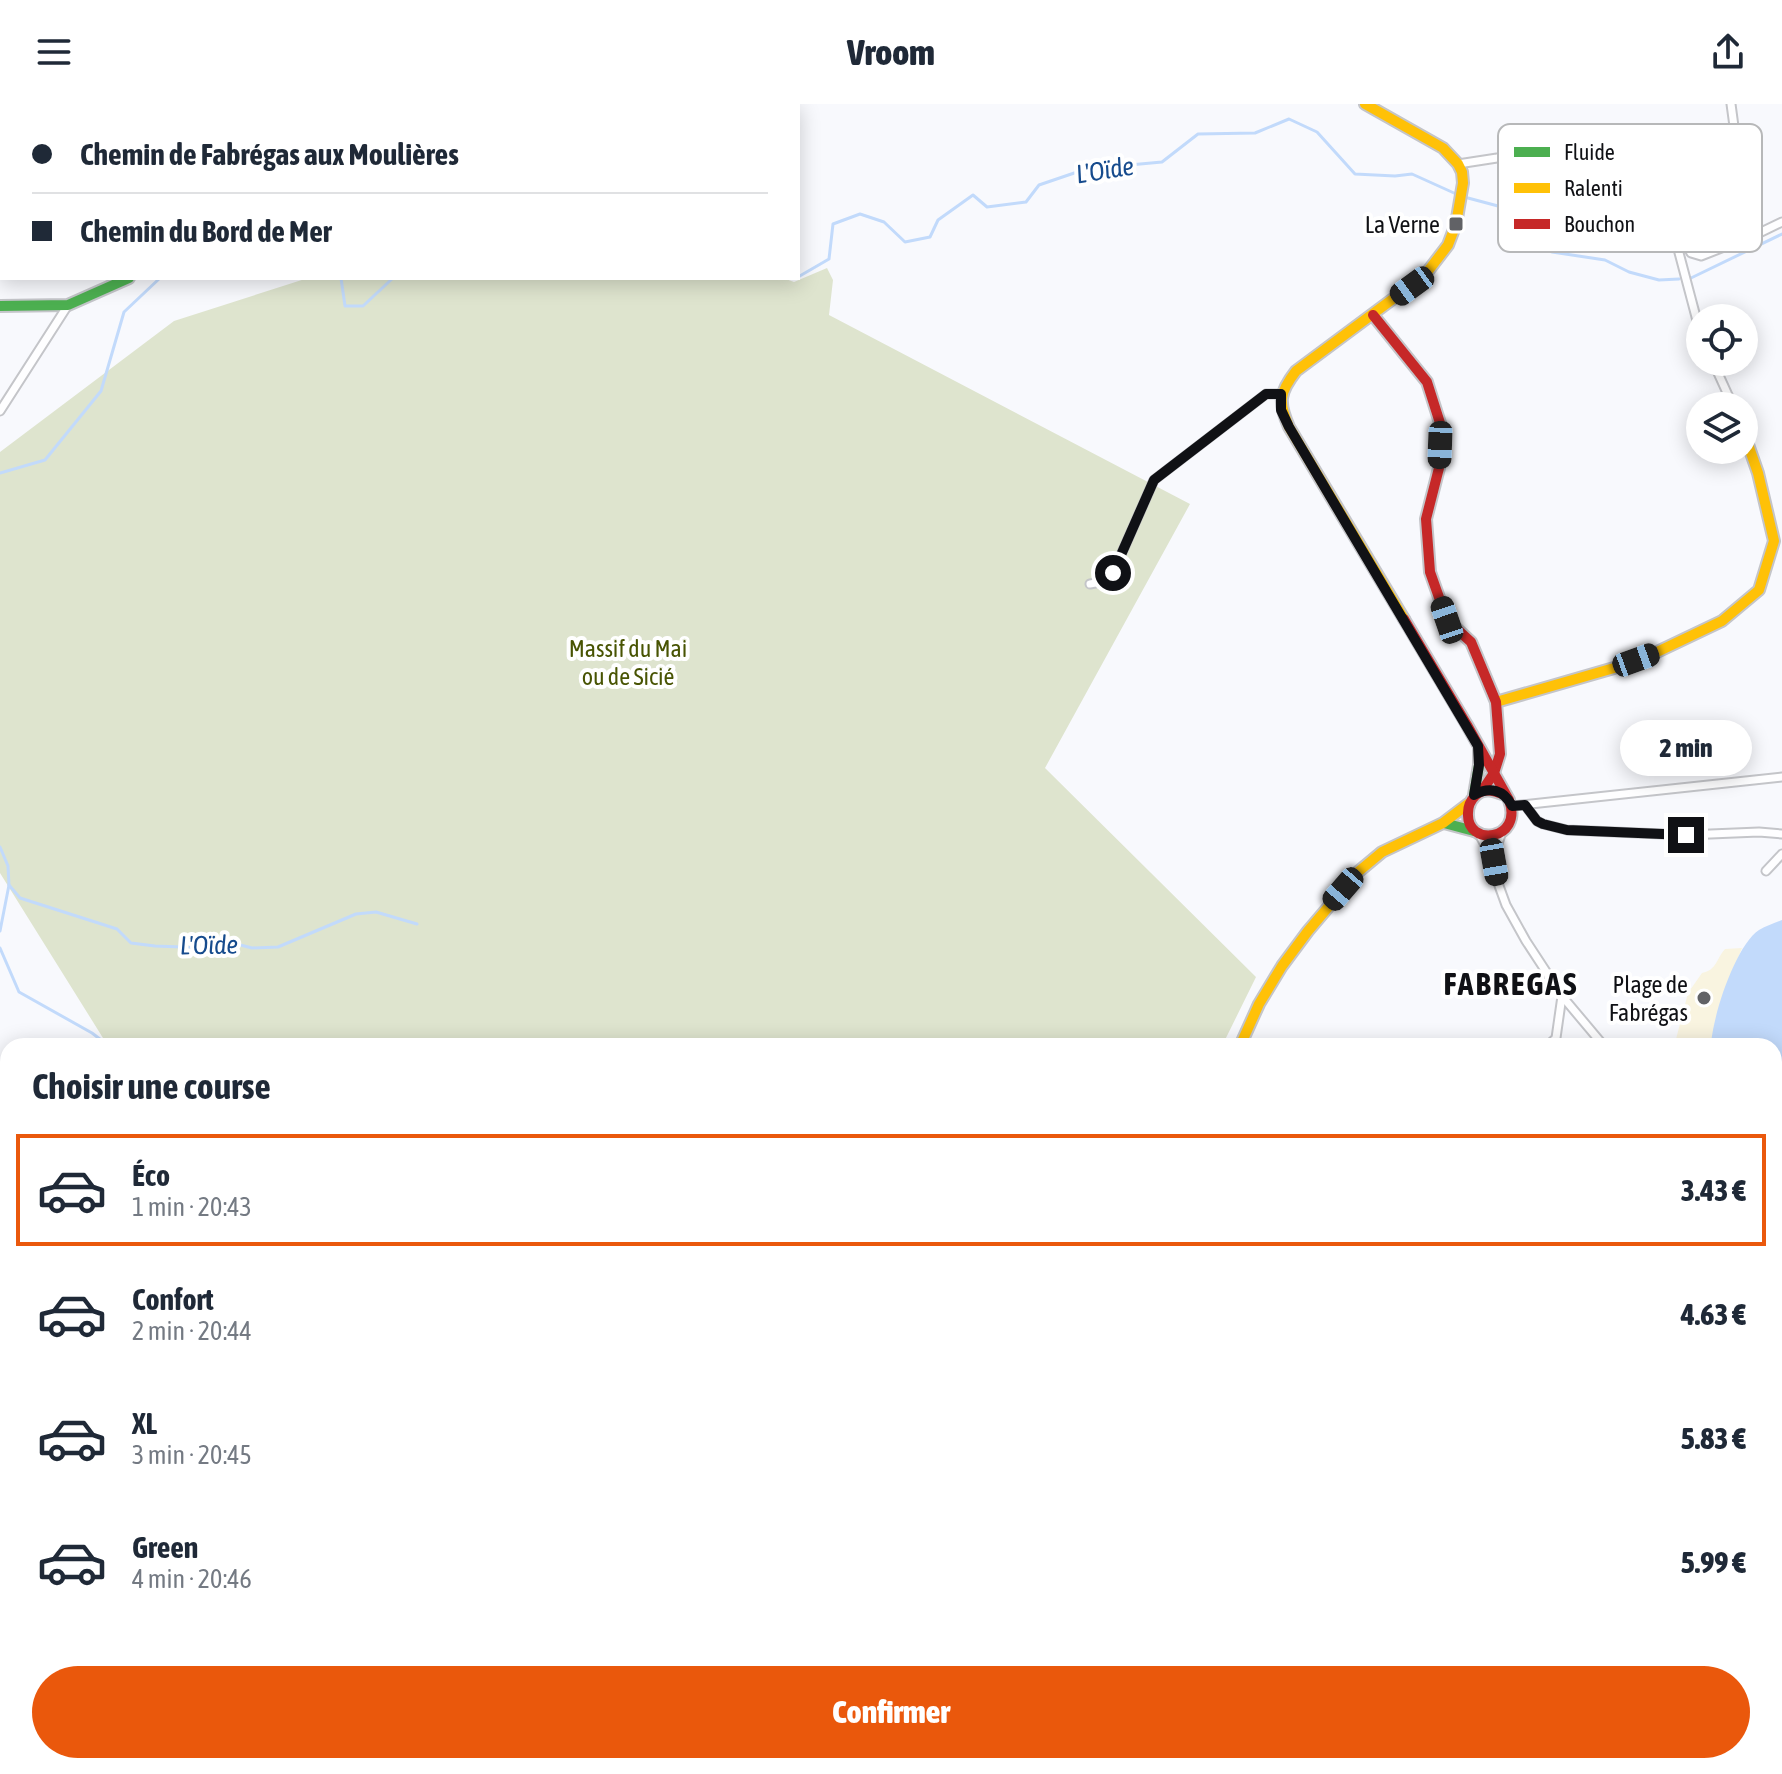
<!DOCTYPE html>
<html lang="fr">
<meta charset="utf-8">
<style>
body{margin:0;font-family:"Asap Condensed",sans-serif;background:#f6f6f7;color:#1f2937;height:100vh;display:flex;flex-direction:column;font-size:30px;white-space:nowrap}
*{box-sizing:border-box;margin:0}
p{font-size:26px;color:#747a83}
.icon{flex:none;width:44px;height:44px;fill:none;stroke:currentColor;stroke-width:2;stroke-linecap:round;stroke-linejoin:round}
.map{position:relative;flex:1;overflow:hidden}
.drawer{position:absolute;left:0px;top:934px;width:1782px;height:736px;display:flex;flex-direction:column;background:#fff;border-radius:24px 24px 0 0;box-shadow:0 4px 20px #0003}
.drawer>*{flex:none}
.top-card{position:absolute;left:0px;top:0px;width:800px;height:176px;box-shadow:0 4px 20px #0003;display:grid;align-content:center;height:176px;padding:0 32px;background:#fff}
.fabs{position:absolute;left:1686px;top:200px;display:grid;gap:16px}
.fabs a{display:grid;place-items:center;width:72px;height:72px;border-radius:50%;background:#fff;box-shadow:0 4px 20px #0003;font-size:40px}
.end{position:absolute;width:36px;height:36px;margin:-18px;border:10px solid #101115;background:#fff;box-shadow:0 0 0 4px #fff}
.from{border-radius:50%}
.bubble{position:absolute;height:56px;border-radius:28px;background:#fff;box-shadow:0 4px 20px #0003;font-size:26px;font-weight:800;line-height:56px;text-align:center}
.car{position:absolute;width:24px;height:48px;margin:-24px -12px;border-radius:10px;box-shadow:0 0 6px 2px #0007;background:linear-gradient(#222 24%,#8ab4d8 0 40%,#222 0 76%,#8ab4d8 0 86%,#222 0)}
.top-card b{display:flex;align-items:center;gap:28px;height:76px;font-size:30px}
.top-card b+b{border-top:2px solid #e0e1e3}
.top-card i{width:20px;height:20px;background:#1f2937}
ul{padding:0;list-style:none}
li{display:flex;align-items:center;gap:24px;height:112px;margin:0 16px 12px;padding:0 16px;border:4px solid transparent;border-radius:0px}
li div{flex:1}
li b{display:block;font-size:30px}
li em{font-style:normal;font-weight:800}
li.current{border-color:#ea580c}
li>.icon{width:72px;height:72px;stroke-width:1.5}
h2{padding:0 32px;font-size:36px;line-height:96px}
.action{display:flex;gap:16px;margin-top:auto;padding:16px 32px}
.action a{flex:1;height:92px;border-radius:48px;background:#ea580c;color:#fff;font-size:32px;font-weight:800;line-height:92px;text-align:center}
header{display:flex;justify-content:space-between;align-items:center;height:104px;padding:0 32px;background:#fff;font-size:36px;font-weight:800}
.map>svg:first-child{display:block}
.green{fill:#dee4ce}
.sand{fill:#f9f4e0}
.water{fill:#c2dafb}
.lines{fill:none;stroke-linecap:round;stroke-linejoin:round}
.stream{stroke:#c2dafb;stroke-width:3}
.street-casing{stroke:#c4c5c9;stroke-width:11}
.fast-casing{stroke:#c4c5c9;stroke-width:14}
.slow-casing{stroke:#c4c5c9;stroke-width:14}
.jam-casing{stroke:#c4c5c9;stroke-width:14}
.street{stroke:#fefeff;stroke-width:7}
.fast{stroke:#4caf50;stroke-width:10}
.slow{stroke:#ffc107;stroke-width:10}
.jam{stroke:#c62828;stroke-width:10}
.route{stroke:#101115;stroke-width:10}
.poi-dot{fill:#616266;stroke:#fff;stroke-width:3}
.labels{text-anchor:middle;dominant-baseline:central;stroke-width:8;stroke-linejoin:round;paint-order:stroke}
.poi-label{font-size:24px;fill:#101115;stroke:#fff;text-anchor:end}
.park-label{font-size:24px;fill:#485403;stroke:#fff}
.water-label{font-size:26px;font-style:italic;fill:#164b8d;stroke:#fff}
.district-label{font-size:32px;font-weight:bold;letter-spacing:2px;fill:#101115;stroke:#fff}
.key{fill:#fff;stroke:#b7b8b9;stroke-width:2}
.key-label{font-size:22px;fill:#101115}
</style>
<header><svg class="icon" aria-label="menu" viewBox="0 0 24 24"><path d="M4 6h16M4 12h16M4 18h16"/></svg>Vroom<svg class="icon" aria-label="share" viewBox="0 0 24 24"><path d="M12 15V3M7 8l5-5 5 5M5 13v7h14v-7"/></svg></header>
<div class="map">
<svg width="1782" height="1670" viewBox="0 0 1782 1670">
<rect width="100%" height="100%" fill="#f8f9fd"/>
<g class="green">
<polygon points="827,164 833,176 829,211 1190,400 1045,664 1256,873 1222,942 108,942 0,769 0,348 174,217 308,174 783,174 794,178"/>
<polygon points="1774,1342 1782,1342 1782,1670 333,1670 348,1662 1774,1662"/>
</g>
<path class="sand" d="M 1742,844 L 1720,900 L 1711,942 L 1676,942 L 1675,939 L 1688,889 L 1702,869 C 1717,866 1716,855 1725,845 Z"/>
<path class="water" d="M 1782,816 L 1782,1072 L 1777,1070 L 1774,1058 L 1774,942 L 1711,942 C 1712,914 1735,842 1759,826 C 1766,822 1775,819 1782,816 Z"/>
<g class="lines">
<g class="stream">
<polyline points="1468,94 1498,102 1514,116 1523,135 1538,141"/>
<polyline points="1552,148 1605,156 1629,168 1659,176 1679,175"/>
<polyline points="798,173 829,155 833,120 860,110 884,118 905,138 930,133 938,116 973,91 987,103 1026,98 1039,81 1086,65 1162,58 1198,30 1255,29 1289,15 1317,28 1355,70 1395,72 1412,70 1454,89"/>
<polyline points="341,174 345,202 363,202 393,174"/>
<polyline points="1691,174 1782,130"/>
<polyline points="0,369 45,356 101,287 124,208 160,174"/>
<polyline points="0,743 8,762 9,781 0,827"/>
<polyline points="9,781 20,794 117,825 131,839 155,842 209,844 229,838 252,844 278,843 356,810 376,808 417,820"/>
<polyline points="0,844 19,888 92,929 109,942"/>
</g>
<defs>
<g id="street">
<polyline points="1731,0 1740,67 1724,101 1669,111 1691,149 1701,152 1755,131 1782,118"/>
<polyline points="0,59 2,60"/>
<polyline points="1458,60 1497,54 1527,47 1593,53 1643,74 1669,111 1700,228"/>
<polyline points="1713,258 1733,302"/>
<polyline points="0,307 68,201"/>
<polyline points="1090,480 1101,478 1113,469 1154,376 1266,290 1281,290"/>
<polyline points="1525,701 1537,717 1543,720 1567,726 1686,731 1759,728 1782,730"/>
<polyline points="1512,702 1782,673"/>
<polyline points="1479,730 1494,758 1498,779 1506,801 1526,837 1562,892 1604,942"/>
<polyline points="1495,756 1495,748 1502,728"/>
<polyline points="1766,767 1782,750"/>
<polyline points="1547,942 1556,934 1562,892"/>
<polyline points="1774,1084 1782,1087"/>
<polyline points="1774,1139 1782,1137"/>
<polyline points="1774,1158 1782,1161"/>
<polyline points="1774,1246 1782,1247"/>
<polyline points="1774,1300 1782,1300"/>
</g>
<g id="fast">
<polyline points="0,202 68,201 129,174"/>
<polyline points="1474,691 1479,661 1479,646"/>
<polyline points="1444,719 1474,727"/>
<polyline points="0,1050 8,1064"/>
<polyline points="1631,1662 1633,1670"/>
</g>
<g id="slow">
<path d="M 1365,0 L 1443,44 L 1458,60 L 1462,68 L 1463,79 L 1456,120 L 1448,141 L 1425,171 L 1296,267 C 1279,289 1278,298 1289,323 L 1404,515"/>
<polyline points="675,2 684,0"/>
<polyline points="1496,598 1614,564 1657,548 1722,517 1759,486 1774,437 1758,369 1744,329"/>
<polyline points="1240,942 1259,900 1282,862 1308,827 1358,768 1382,748 1443,719 1468,700"/>
<polyline points="214,1670 216,1662"/>
</g>
<g id="jam">
<polyline points="1373,211 1427,278 1440,319 1439,364 1426,415 1430,468 1447,516 1471,538 1496,598 1500,650 1494,669 1482,687"/>
<path d="M 1404,515 L 1467,621 L 1509,696 C 1524,737 1466,744 1468,709 C 1468,702 1470,697 1475,692 C 1484,683 1494,687 1505,691"/>
</g>
</defs>
<use href="#street" class="street-casing"/>
<use href="#fast" class="fast-casing"/>
<use href="#slow" class="slow-casing"/>
<use href="#jam" class="jam-casing"/>
<use href="#street" class="street"/>
<use href="#fast" class="fast"/>
<use href="#slow" class="slow"/>
<use href="#jam" class="jam"/>
</g>
<g class="lines">
<path class="route" d="M 1113,469 L 1154,376 L 1266,290 L 1281,290 L 1281,306 L 1289,323 L 1478,642 L 1479,661 L 1474,691 C 1490,682 1504,686 1512,702 L 1525,701 L 1537,717 L 1543,720 L 1567,726 L 1686,731"/>
</g>
<g class="poi-dot">
<rect x="1448" y="112" width="16" height="16" rx="4"/>
<circle cx="1704" cy="894" r="8"/>
</g>
<g class="labels">
<g class="poi-label">
<text x="1440" y="120">La Verne</text>
<text x="1688" y="880">Plage de<tspan x="1688" dy="28">Fabrégas</tspan></text>
</g>
<g class="park-label">
<text x="628" y="544">Massif du Mai<tspan x="628" dy="28">ou de Sicié</tspan></text>
</g>
<g class="water-label">
<text transform="translate(1105 66) rotate(-9)">L'Oïde</text>
<text transform="translate(209 841) rotate(-1)">L'Oïde</text>
</g>
<g class="district-label">
<text x="1511" y="879">FABREGAS</text>
</g>
</g>
<rect x="1498" y="20" width="264" height="128" rx="12" class="key"/>
<rect x="1514" y="43" width="36" height="10" fill="#4caf50"/>
<rect x="1514" y="79" width="36" height="10" fill="#ffc107"/>
<rect x="1514" y="115" width="36" height="10" fill="#c62828"/>
<g class="key-label">
<text x="1564" y="56">Fluide</text>
<text x="1564" y="92">Ralenti</text>
<text x="1564" y="128">Bouchon</text>
</g>
</svg>
<div class="fabs">
<a><svg class="icon" aria-label="locate" viewBox="0 0 24 24"><circle cx="12" cy="12" r="6"/><path d="M12 2v4M12 18v4M2 12h4M18 12h4"/></svg></a>
<a><svg class="icon" aria-label="layers" viewBox="0 0 24 24"><path d="M12 4l9 5-9 5-9-5zM3 14l9 5 9-5"/></svg></a>
</div>
<i class="end from" style="left:1113px;top:469px"></i>
<i class="end" style="left:1686px;top:731px"></i>
<div class="bubble" style="left:1620px;top:616px;width:132px">2 min</div>
<i class="car" style="left:1412px;top:182px;rotate:234deg"></i>
<i class="car" style="left:1440px;top:341px;rotate:182deg"></i>
<i class="car" style="left:1447px;top:516px;rotate:341deg"></i>
<i class="car" style="left:1636px;top:556px;rotate:70deg"></i>
<i class="car" style="left:1494px;top:758px;rotate:170deg"></i>
<i class="car" style="left:1343px;top:785px;rotate:221deg"></i>
<div class="top-card">
<b><i class="from"></i>Chemin de Fabrégas aux Moulières</b>
<b><i></i>Chemin du Bord de Mer</b>
</div>
<section class="drawer">
<h2>Choisir une course</h2>
<ul>
<li class="current"><svg class="icon" aria-label="car" viewBox="0 0 24 24"><path d="M5 17H2v-5l4-1 3-4h7l3 4 3 1v5h-3M9 17h6M6 11h13"/><circle cx="7" cy="17" r="2"/><circle cx="17" cy="17" r="2"/></svg><div><b>Éco</b><p>1 min · 20:43</p></div><em>3.43 €</em></li>
<li><svg class="icon" aria-label="car" viewBox="0 0 24 24"><path d="M5 17H2v-5l4-1 3-4h7l3 4 3 1v5h-3M9 17h6M6 11h13"/><circle cx="7" cy="17" r="2"/><circle cx="17" cy="17" r="2"/></svg><div><b>Confort</b><p>2 min · 20:44</p></div><em>4.63 €</em></li>
<li><svg class="icon" aria-label="car" viewBox="0 0 24 24"><path d="M5 17H2v-5l4-1 3-4h7l3 4 3 1v5h-3M9 17h6M6 11h13"/><circle cx="7" cy="17" r="2"/><circle cx="17" cy="17" r="2"/></svg><div><b>XL</b><p>3 min · 20:45</p></div><em>5.83 €</em></li>
<li><svg class="icon" aria-label="car" viewBox="0 0 24 24"><path d="M5 17H2v-5l4-1 3-4h7l3 4 3 1v5h-3M9 17h6M6 11h13"/><circle cx="7" cy="17" r="2"/><circle cx="17" cy="17" r="2"/></svg><div><b>Green</b><p>4 min · 20:46</p></div><em>5.99 €</em></li>
</ul>
<div class="action"><a>Confirmer</a></div>
</section>
</div>
